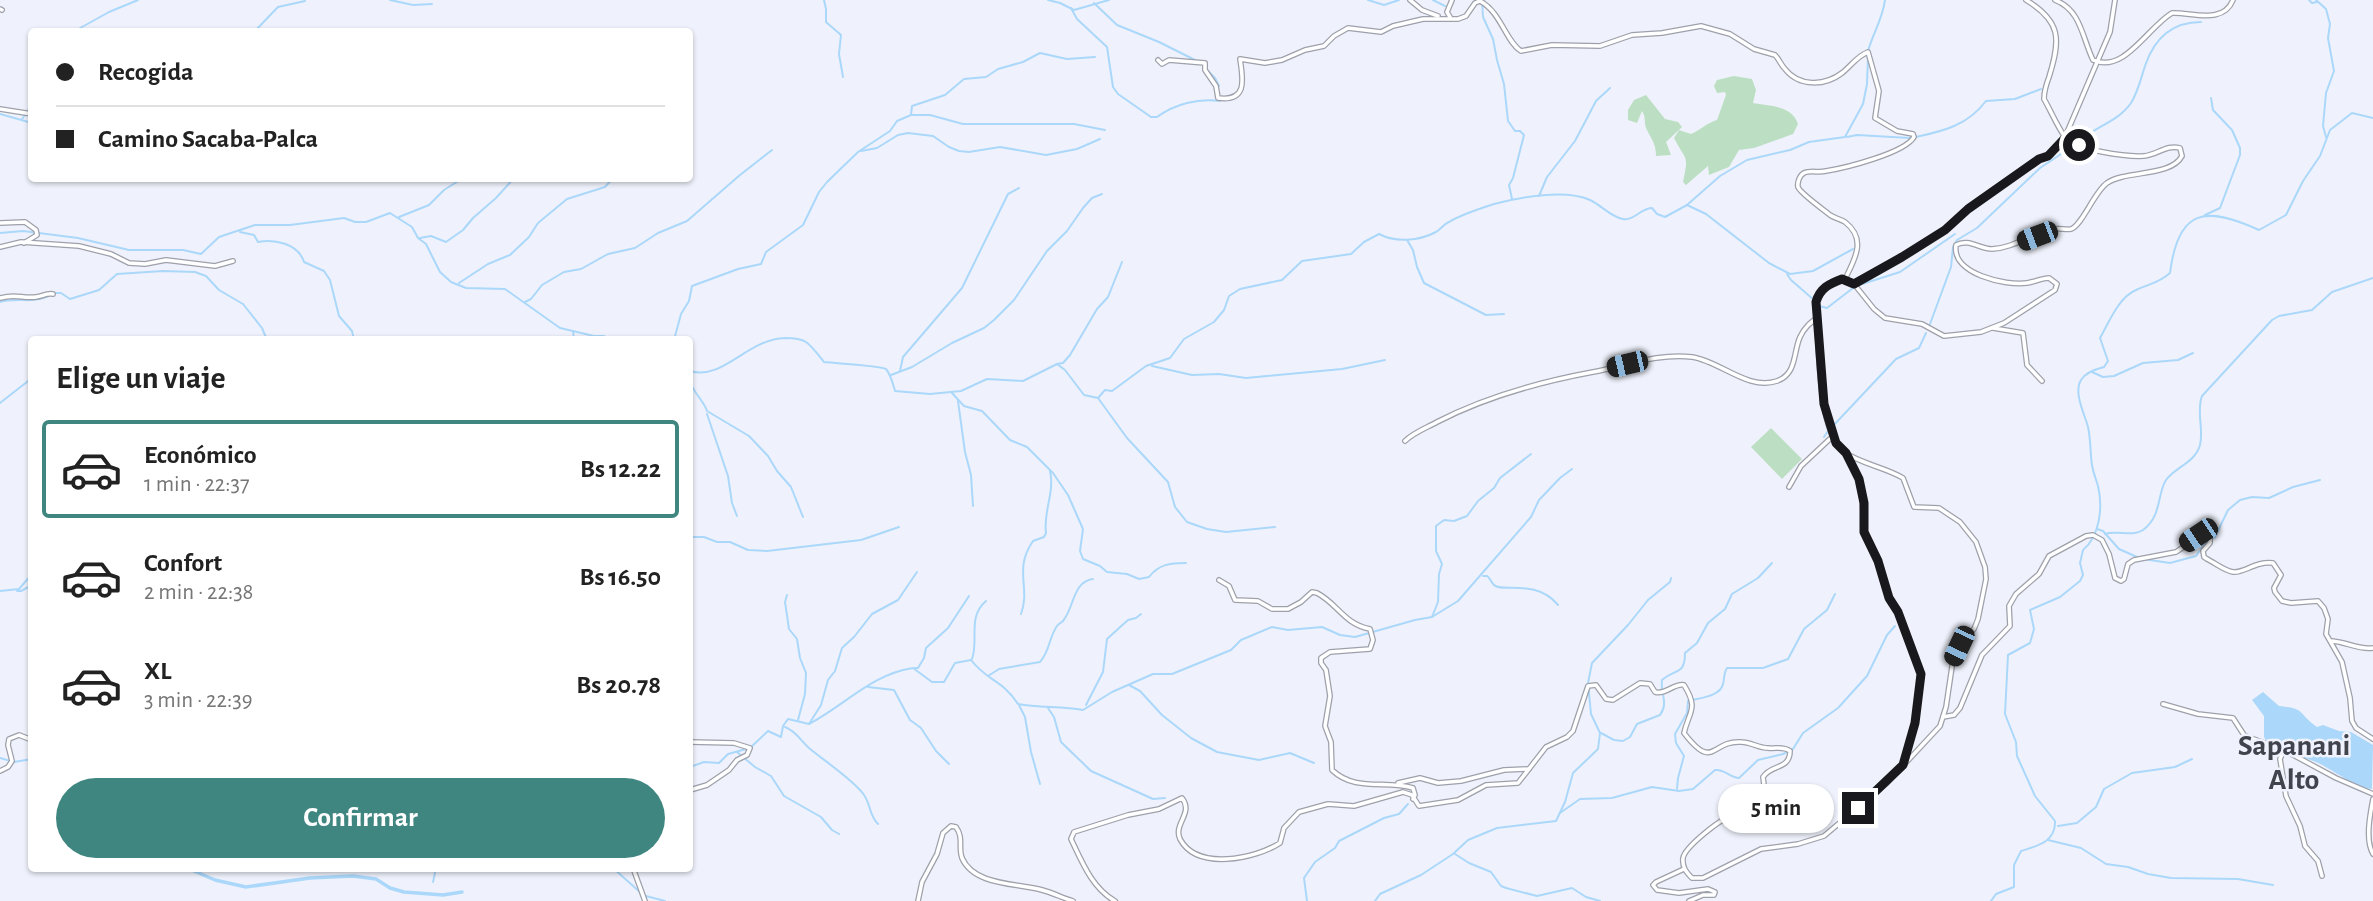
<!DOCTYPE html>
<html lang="es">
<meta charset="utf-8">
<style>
body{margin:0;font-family:"Alegreya Sans",sans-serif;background:#f2f2f2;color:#222;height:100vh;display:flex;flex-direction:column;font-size:26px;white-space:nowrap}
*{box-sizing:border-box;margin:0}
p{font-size:23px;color:#767676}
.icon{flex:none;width:38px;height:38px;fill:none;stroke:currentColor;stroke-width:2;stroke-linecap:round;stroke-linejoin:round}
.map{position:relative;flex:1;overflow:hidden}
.side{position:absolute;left:28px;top:336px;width:665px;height:536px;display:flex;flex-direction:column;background:#fff;border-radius:7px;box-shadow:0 2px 5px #0004}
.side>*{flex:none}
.banner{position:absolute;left:28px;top:28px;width:665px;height:154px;border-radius:7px;box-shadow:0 2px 5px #0004;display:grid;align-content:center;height:154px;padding:0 28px;background:#fff}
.end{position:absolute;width:32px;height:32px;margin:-16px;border:9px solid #19191d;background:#fff;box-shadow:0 0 0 4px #fff}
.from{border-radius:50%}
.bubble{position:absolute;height:49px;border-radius:24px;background:#fff;box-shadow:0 2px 5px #0004;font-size:23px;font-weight:700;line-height:49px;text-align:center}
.car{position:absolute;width:21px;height:42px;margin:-21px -10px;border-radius:9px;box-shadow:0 0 5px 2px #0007;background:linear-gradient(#222 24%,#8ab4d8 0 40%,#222 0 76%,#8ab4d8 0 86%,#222 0)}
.banner b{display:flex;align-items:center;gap:24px;height:66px;font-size:26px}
.banner b+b{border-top:2px solid #e0e0e0}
.banner i{width:18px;height:18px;background:#222}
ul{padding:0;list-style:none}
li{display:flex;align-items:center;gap:21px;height:98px;margin:0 14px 10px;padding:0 14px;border:4px solid transparent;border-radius:7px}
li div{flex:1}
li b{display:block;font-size:26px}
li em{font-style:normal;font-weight:700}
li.active{border-color:#3f8681}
li>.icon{width:63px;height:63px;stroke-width:1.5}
h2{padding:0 28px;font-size:32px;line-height:84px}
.action{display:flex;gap:14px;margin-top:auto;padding:14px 28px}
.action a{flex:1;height:80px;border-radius:42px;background:#3f8681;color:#fff;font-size:28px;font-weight:700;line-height:80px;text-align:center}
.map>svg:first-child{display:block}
.green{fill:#bcdfc3}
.water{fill:#abd8fa}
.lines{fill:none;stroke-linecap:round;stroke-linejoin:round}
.stream{stroke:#abd8fa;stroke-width:2}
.canal{stroke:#abd8fa;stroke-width:3.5}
.minor-casing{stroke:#9ea0aa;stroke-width:6}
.minor{stroke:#fff;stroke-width:3.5}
.route{stroke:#19191d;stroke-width:9}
.labels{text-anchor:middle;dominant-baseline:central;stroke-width:5;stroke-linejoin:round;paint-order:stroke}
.quarter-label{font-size:30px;font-weight:bold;fill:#42444d;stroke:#eff2fc}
</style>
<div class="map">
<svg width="2373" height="901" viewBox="0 0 2373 901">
<rect width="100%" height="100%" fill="#eff2fc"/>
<g class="green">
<path d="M 1734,76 L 1752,79 L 1756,90 L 1753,103 C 1769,106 1792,105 1798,124 L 1793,134 L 1754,148 L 1739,150 L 1729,167 L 1709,175 L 1708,166 L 1686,185 L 1683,182 C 1689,153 1686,162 1674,138 L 1679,130 L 1691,134 C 1702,129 1705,124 1717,120 L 1726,95 L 1725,92 L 1717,93 L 1714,86 L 1717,80 Z"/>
<path d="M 1646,95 L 1665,119 L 1678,122 L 1682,127 L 1666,142 L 1671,155 L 1656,156 C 1656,143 1651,139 1646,128 C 1644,122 1646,117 1642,111 L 1637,123 L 1628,120 L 1628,110 L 1634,100 Z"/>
<polygon points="1771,428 1802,459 1782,479 1751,447"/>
</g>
<path class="water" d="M 2263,692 L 2279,706 C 2307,709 2296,712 2317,727 L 2323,725 L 2339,731 L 2351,732 L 2373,745 L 2372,789 C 2351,788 2319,757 2303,759 L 2293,745 L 2280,746 L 2267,742 L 2264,737 L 2264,716 L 2252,700 Z"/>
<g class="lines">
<g class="stream">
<polyline points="390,0 413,5 432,4"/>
<polyline points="824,0 826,9 826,22 841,35 839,54 843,77"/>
<polyline points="1048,0 1060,3 1074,10 1109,0"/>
<polyline points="1368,0 1384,5 1399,0"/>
<polyline points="1433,0 1445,6"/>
<polyline points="1482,0 1483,17 1493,39 1497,60 1504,84 1508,121 1515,131 1520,131 1524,135 1513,178 1509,185 1512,199"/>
<polyline points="2309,0 2312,3 2317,2"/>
<polyline points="2316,0 2326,9 2330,24 2328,38 2334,71 2326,93 2323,126 2326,137"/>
<polyline points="1094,3 1117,25 1159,42 1195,60"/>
<path d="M 1071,8 L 1077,19 L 1107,47 L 1113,87 L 1118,94 L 1151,117 L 1157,117 C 1175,104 1198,98 1220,101"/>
<polyline points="73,32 109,12 138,0"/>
<polyline points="254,32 278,7 305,1"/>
<path d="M 1868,51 C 1873,33 1883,18 1885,0"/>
<polyline points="1207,70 1215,78 1219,86"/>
<polyline points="0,114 32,123"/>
<polyline points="912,115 930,115 963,124 1074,124 1105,130"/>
<polyline points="22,119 28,111 32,98"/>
<polyline points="1847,137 1857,135 1910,138"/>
<path d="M 1916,137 C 1944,131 1968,125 1986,101 L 2015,99 L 2041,89"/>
<path d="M 2078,142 C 2094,127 2118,122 2131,103 C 2138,92 2141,78 2145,66 C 2154,39 2172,22 2201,22"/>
<polyline points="861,151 877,148 898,135 908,133 933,136 949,147 959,151 969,152 1000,147 1046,155 1077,149 1100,139"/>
<polyline points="1539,196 1547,177 1575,141 1596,101 1610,88"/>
<polyline points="1687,205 1706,214 1769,263 1790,274 1813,271 1853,249"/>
<polyline points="2205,215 2220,208 2240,155 2240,148 2232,130 2213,110 2211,98"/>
<polyline points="399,217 429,205 444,190 463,178"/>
<path d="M 240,232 L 254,235 L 258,242 C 274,239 298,243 304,262 L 324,271 L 330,280 L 339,316 L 352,331 L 354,340"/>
<polyline points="0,233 23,231 78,238 129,250 183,250 201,254 219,237 255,225 290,225 344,218 355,222 366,222 390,213 412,227 418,238 426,244 440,272 451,282 466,288 505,289 560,328 594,336 604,336 611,340"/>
<polyline points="420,238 431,236 446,242 463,230 473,218 496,198 514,178"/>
<polyline points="1407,240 1413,250 1417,267 1424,283 1486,315 1504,314"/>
<polyline points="1787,274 1791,280 1814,300"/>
<polyline points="459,283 488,264 510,255 529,237 538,223 567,199 605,187 613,178"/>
<polyline points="1859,285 1900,272 1955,234"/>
<polyline points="54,293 61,293 70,299 99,290 117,274 163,271 195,272 206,276 219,290 243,304 262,328 267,340"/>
<path d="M 0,302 C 17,297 32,304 49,296"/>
<polyline points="525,302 531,299 542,285 564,272 581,269 608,254 635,248 658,233 687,221 740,175 772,150"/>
<polyline points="1819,306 1827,308 1853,288"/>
<polyline points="1930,324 1951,267 1953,247 1957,240 1977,228 2040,168 2073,146"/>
<polyline points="573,331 574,340"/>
<polyline points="674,340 681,314 689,301 692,286 738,269 761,264 766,252 803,225 819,192 827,182 858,152 890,131 897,121 911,115 912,106 945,95 964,79 986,77 998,69 1023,62 1040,53 1067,59 1095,57"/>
<polyline points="1057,364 1063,363 1070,355 1097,309 1108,297 1122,262"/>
<polyline points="1152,366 1192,375 1219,374 1246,378 1342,369 1385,360"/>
<path d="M 690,371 C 723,381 747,339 785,338 C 792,338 800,338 806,342 C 813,347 818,355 824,362 C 834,363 883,366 886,369 C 891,375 893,384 895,391 L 930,394 L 961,391 L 987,379 L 1023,381 L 1057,364 L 1065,370 L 1084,395 L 1098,398 L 1105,390 L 1112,391 L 1146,366 L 1170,358 L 1184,339 L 1214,322 L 1224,310 L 1229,296 L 1240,289 L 1282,280 L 1302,261 L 1351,254 L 1364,242 L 1379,234 C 1396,243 1419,241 1436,232 C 1441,229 1444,224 1449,222 C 1462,214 1479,209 1494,204 C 1521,197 1565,189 1590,200 C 1601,205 1611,217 1623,219 C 1634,221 1641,208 1652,208 L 1657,214 L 1665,217 L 1687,205 L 1720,176 L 1747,160 L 1790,150 L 1809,142 L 1845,137 L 1863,104 L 1867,84 L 1868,57"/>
<polyline points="900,371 903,357 962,288 1008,194 1019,188"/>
<polyline points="2092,372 2103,377 2114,376 2143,363 2178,360 2193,353"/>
<polyline points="891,375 912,367 952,343 984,328 994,320 1014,300 1047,251 1067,231 1083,208 1092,198 1102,194"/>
<path d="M 690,382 C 694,393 705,403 707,411 L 749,436 L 768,456 L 777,471 L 791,487 L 803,517"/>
<path d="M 952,393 L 964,406 L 982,411 L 1010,440 L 1027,447 L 1053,473 L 1068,495 L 1083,529 L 1080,551 L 1083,559 L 1100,566 L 1107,572 L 1127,574 L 1139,579 L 1149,577 C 1159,564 1170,563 1186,563"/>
<polyline points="1098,398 1127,438 1168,482 1175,507 1187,522 1207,529 1226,532 1275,527"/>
<polyline points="958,401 965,452 971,475 973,506"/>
<polyline points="0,403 32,378"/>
<polyline points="707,414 728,476 732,503 737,516"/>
<polyline points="1832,427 1896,359 1919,348 1926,333"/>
<polyline points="1824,437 1828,431"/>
<polyline points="2097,529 2103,531 2119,549 2137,557"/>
<path d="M 2105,534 C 2117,530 2133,537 2143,530 C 2162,516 2157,494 2166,480 C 2175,467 2195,463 2200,445 C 2204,429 2196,412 2202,396 L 2272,320 L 2279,316 L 2312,310 L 2332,292 L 2373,278"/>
<polyline points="690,537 704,537 717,542 730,542 748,550 767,551 861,540 899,527"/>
<polyline points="2143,559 2170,563 2196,556 2206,542 2215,537 2228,510 2240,500 2252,497 2269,498 2293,487 2320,480"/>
<path d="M 1483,576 L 1487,576 C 1490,578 1491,582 1494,585 C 1501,593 1536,578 1558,605"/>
<polyline points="0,591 19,589 32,574"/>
<polyline points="17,591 21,591 32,585"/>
<polyline points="787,595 785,602 789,629 797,639 800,658 806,673 805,694 798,720"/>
<path d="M 1021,614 C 1031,587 1013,570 1033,541 L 1044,537 L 1046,533 C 1043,512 1055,492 1050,471"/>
<polyline points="1432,617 1438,602 1439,574 1442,564 1436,551 1436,526 1444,520 1454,521 1467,516 1478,501 1494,488 1500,478 1531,454"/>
<path d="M 972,659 C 979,640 967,617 986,601"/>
<polyline points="915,668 918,668 924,658 926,648 948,628 969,596"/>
<path d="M 988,676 L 999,669 L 1040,662 C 1050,651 1049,637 1057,626 C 1061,621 1062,624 1065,618 C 1074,605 1074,581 1093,579"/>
<polyline points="1129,685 1140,691 1162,715 1191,738 1217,752 1259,760 1290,753 1314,763"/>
<polyline points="868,687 894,690 910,720 921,728 936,751 949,764"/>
<polyline points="1019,705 1025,717 1031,752 1040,784"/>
<polyline points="1086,705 1103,672 1107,639 1128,620 1136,618 1141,614"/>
<polyline points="1048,708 1054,717 1061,742 1091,771 1153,799 1165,798"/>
<polyline points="809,724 821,705 828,680 835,671 842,648 854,637 872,614 898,600 917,572"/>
<path d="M 785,727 C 796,731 801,741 809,748 C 823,760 855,781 864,795 C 871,805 869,815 878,824"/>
<path d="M 1601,733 L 1614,740 L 1623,741 L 1630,737 L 1637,724 L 1660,715 C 1669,703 1660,693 1662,680 C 1675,668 1685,676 1685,653 L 1697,643 L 1708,623 L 1725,609 L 1732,594 L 1758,578 L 1772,563"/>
<path d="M 751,747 L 768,731 L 781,737 L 783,726 L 788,719 L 809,724 C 845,705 872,674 913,668 L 932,682 L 944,682 L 955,663 L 971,660 C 987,681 1003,680 1018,704 C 1040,708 1061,706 1083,710 L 1112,692 L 1153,674 L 1172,674 L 1231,650 L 1241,640 L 1272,627 L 1288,630 L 1322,627 L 1340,635 L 1355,637 L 1415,620 L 1432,617 L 1458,601 L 1531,517 L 1539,500 L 1560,478 L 1572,469"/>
<polyline points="737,752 755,767 771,776 784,796 821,817 832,830 839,834"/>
<polyline points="0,758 14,762 32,759"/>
<polyline points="690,767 704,762 719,763 728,754 746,749"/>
<path d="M 1677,789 L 1678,778 L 1684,756 L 1676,743 L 1675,734 L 1687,713 L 1688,701 C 1699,698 1720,697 1723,684 C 1725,677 1723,674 1727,668 L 1763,668 L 1788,659 L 1804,629 L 1827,610 L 1835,594"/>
<path d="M 1560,813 L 1580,799 L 1612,798 L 1652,787 L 1679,791 L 1693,789 L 1715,770 C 1725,769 1729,777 1739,778 L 1758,760 L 1783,754 L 1793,749 L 1803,733 L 1838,708 L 1867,676 L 1887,635 L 1895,626"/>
<polyline points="2058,826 2077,823 2096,807 2104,789 2132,773 2175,767 2192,759"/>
<polyline points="2048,840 2081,848 2106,864 2128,867 2148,874 2171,878 2238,879 2273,885"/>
<polyline points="1455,854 1469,863 1491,872 1501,886 1506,888 1537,896 1572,888 1586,897 1600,901"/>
<polyline points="613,868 641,893"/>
<polyline points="433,882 436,868"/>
<polyline points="646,896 665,901"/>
<polyline points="1307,901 1304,878 1315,862 1335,848 1339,841 1384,818 1399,814 1408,804"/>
<polyline points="1375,901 1380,894 1421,875 1453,854 1468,840 1497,828 1556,821 1565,802 1573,773 1598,749 1600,733 1591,714 1588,683 1592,663 1628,625 1648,600 1670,582 1671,578"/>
<path d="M 1991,901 L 1996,894 L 2014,887 L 2014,865 L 2021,851 C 2037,846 2056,842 2055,821 L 2035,796 L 2017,756 L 2016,742 L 2005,714 L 2008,655 L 2030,643 L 2034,629 L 2030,610 L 2060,597 L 2080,581 L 2083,575 L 2080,563 L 2083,550 C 2100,536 2103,507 2098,486 C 2096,479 2093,472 2092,465 C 2090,453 2091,440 2088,427 C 2085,415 2073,392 2081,380 C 2085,373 2096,369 2104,367 L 2108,361 L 2100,338 C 2109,322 2119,297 2136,290 C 2149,284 2159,283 2170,273 C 2178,209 2205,205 2259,230 L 2286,215 L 2303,181 L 2320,156 L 2330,130 L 2352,113 L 2373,118"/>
</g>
<polyline class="canal" points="187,868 215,880 246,887 310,878 353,876 376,879 390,888 404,892 443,895 462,892"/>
<defs>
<g id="minor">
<polyline points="1410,0 1422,10 1438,16"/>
<path d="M 2055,0 C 2081,10 2082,37 2093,60 C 2124,74 2147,28 2172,13 C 2192,12 2223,25 2233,0"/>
<polyline points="0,9 2,10"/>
<polyline points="1450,17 1447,12 1452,0"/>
<path d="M 1158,60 L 1162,64 L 1169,60 L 1205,63 L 1205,70 L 1216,86 L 1218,98 C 1248,102 1243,79 1240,59 L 1265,63 L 1282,60 L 1305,50 L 1324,46 L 1334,36 L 1348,28 L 1381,32 L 1393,26 L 1423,19 L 1458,19 L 1466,16 L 1475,3 L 1480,1 C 1501,12 1506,42 1521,51 L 1552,45 L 1600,46 L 1632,35 L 1662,33 L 1701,26 L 1730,34 L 1754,49 L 1775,55 C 1779,59 1781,65 1785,69 C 1799,87 1825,86 1842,73 C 1851,66 1857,56 1868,52 L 1879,91 L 1875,118 L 1897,131 L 1913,134 L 1914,137 C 1905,153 1845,168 1826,171 C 1819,173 1810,170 1804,173 C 1800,175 1797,182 1798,187 C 1800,193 1824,210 1830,215 C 1834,218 1840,219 1845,222 C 1867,239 1855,259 1845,279"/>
<polyline points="0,109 32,114"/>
<polyline points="0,223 25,222 36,230 37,235 24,243"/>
<polyline points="0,247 21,242 79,246 111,254 129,263 145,264 166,260 215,266 233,261"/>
<polyline points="1854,284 1902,257 1945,230 1968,209 2039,159 2048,156 2062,144 2110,32 2115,0"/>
<path d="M 0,298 C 17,293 22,299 36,297 C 43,296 46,293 53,294"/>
<polyline points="1993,328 2023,333 2027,365 2042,381"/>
<path d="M 1405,441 C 1413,433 1426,428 1437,422 C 1485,397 1539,382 1593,372 C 1626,366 1657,353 1692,357 C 1720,361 1748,391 1777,381 C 1797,374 1793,353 1800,337 C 1804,328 1810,323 1818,317"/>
<polyline points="1846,453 1855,469 1862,490 1864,532 1878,561 1889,598 1898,612 1921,674 1915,723 1904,763"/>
<polyline points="1789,487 1801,466 1833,436"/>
<path d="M 1219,580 L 1229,586 L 1235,600 L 1258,601 L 1272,609 L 1288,609 L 1301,602 L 1312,592 L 1317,593 C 1338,604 1344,624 1370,629 L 1373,640 L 1370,649 L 1330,652 L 1321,658 L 1321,663 L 1326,670 L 1330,696 L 1325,726 L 1331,742 L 1332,770 C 1355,792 1385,780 1413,788 L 1415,795 L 1413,799"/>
<path d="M 2332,641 C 2347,642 2358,650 2373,648"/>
<polyline points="2163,704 2198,714 2233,718 2244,735 2248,737 2284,750 2336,778 2373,794"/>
<path d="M 1943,717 L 1954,715 L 1960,708 L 1982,655 L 2010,626 L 2009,606 L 2016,594 L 2039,574 L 2049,556 L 2086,536 L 2093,535 L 2102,540 L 2109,554 L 2115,578 L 2121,581 L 2124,579 L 2128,564 L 2134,560 L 2176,552 L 2203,534 L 2210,539 L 2210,543 L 2203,551 L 2204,557 L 2207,559 C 2215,563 2225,571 2233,572 C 2245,573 2255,561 2273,563 L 2281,575 L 2274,588 L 2275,592 L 2282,601 L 2291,603 L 2318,601 L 2324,608 L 2328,619 L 2326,634 L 2342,662 L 2350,698 L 2352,721 L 2356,728 L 2373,739"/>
<polyline points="690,742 734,743 750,748 747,755 737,760 729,770 707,785 690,790"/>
<polyline points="2284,750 2280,759 2286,796 2300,826 2305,846 2318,861 2322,876"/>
<polyline points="0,771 8,767 12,761 8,745 9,739 19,735 32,740"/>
<polyline points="1398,783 1420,778 1438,783 1461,781 1504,770 1529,769"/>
<path d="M 2373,799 C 2370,815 2365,840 2373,854"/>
<polyline points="633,868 645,901"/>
<polyline points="1684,869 1656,882 1653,885 1657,890 1679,893 1708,889 1715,892 1714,895 1703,895 1689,901"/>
<path d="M 918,901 L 922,882 L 937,854 L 943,833 L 951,826 L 956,827 C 964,838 958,847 962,858 C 974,886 1018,883 1042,890 C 1053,893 1063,898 1073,901"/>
<path d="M 1115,901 C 1092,888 1082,862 1071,839 L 1074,832 L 1128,815 L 1159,809 L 1182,798 C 1194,813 1173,824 1180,839 C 1197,871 1255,859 1280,843 L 1284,828 L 1299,812 L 1328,804 L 1354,806 L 1403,792 L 1412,795 L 1419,806 L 1458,800 L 1486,785 L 1518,783 L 1546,747 L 1567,737 L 1573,731 L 1588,686 L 1596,685 L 1606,699 L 1613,700 L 1640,683 L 1650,684 L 1655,692 C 1666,695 1674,683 1684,685 C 1699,709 1689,711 1684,733 C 1714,772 1711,740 1741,742 C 1751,742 1758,748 1768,748 C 1777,749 1783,746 1790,751 C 1790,770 1771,764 1763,777 L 1768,817 L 1766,821 C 1755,823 1745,816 1733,816 C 1722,817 1685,847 1683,858 C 1682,867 1686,872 1692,878 L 1703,878 L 1761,849 L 1798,844 L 1824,836 L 1887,783 L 1940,726 L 1946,707 L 1953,660 L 1962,642 L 1974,629 L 1978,619 L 1986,579 L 1985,567 L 1976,542 L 1960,522 L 1939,508 L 1914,507 L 1903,478 C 1885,467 1861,464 1844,452 C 1816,432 1819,335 1816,302 C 1819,288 1832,280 1845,279 L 1854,284 L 1874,309 L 1885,318 L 1922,324 L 1944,336 L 1981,332 L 2004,323 L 2055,290 L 2057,284 L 2049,278 C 2042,278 2035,282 2027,283 C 2006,286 1951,274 1956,245 C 1968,238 1980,249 1992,249 C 2015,248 2033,232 2055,229 C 2060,228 2066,230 2071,229 C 2082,226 2094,192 2107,183 C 2126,170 2171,177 2182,156 L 2180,148 C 2167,144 2157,155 2144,156 C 2128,157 2073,150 2065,137 C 2057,126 2051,111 2044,99 C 2044,91 2046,85 2049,77 C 2061,39 2061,21 2026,0"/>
</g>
</defs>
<use href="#minor" class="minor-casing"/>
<use href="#minor" class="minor"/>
</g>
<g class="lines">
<path class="route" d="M 1858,808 L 1903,765 L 1915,723 L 1921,674 L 1898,612 L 1889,598 L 1878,561 L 1864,532 L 1864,503 L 1859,479 L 1846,453 L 1836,443 L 1824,404 L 1816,302 C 1820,288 1829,284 1842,279 L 1854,284 L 1902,257 L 1945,230 L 1968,209 L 2039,159 L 2048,156 L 2065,138 L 2079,145"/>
</g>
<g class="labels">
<g class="quarter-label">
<text x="2294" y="746">Sapanani<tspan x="2294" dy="34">Alto</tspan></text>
</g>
</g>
</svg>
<i class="end from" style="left:2079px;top:145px"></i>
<i class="end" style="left:1858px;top:808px"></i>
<div class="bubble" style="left:1718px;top:784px;width:116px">5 min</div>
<i class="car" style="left:2037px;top:236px;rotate:249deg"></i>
<i class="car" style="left:1627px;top:364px;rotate:257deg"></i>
<i class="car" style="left:2198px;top:535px;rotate:236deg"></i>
<i class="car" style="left:1959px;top:646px;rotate:205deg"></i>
<div class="banner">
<b><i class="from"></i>Recogida</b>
<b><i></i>Camino Sacaba-Palca</b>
</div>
<section class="side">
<h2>Elige un viaje</h2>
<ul>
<li class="active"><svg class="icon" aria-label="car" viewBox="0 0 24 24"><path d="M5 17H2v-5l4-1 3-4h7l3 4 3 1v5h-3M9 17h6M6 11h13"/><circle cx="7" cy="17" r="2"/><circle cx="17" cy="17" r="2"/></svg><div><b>Económico</b><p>1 min · 22:37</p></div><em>Bs 12.22</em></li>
<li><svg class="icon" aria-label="car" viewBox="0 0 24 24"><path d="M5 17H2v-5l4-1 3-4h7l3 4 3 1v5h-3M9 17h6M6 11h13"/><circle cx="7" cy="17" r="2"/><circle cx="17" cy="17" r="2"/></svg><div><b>Confort</b><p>2 min · 22:38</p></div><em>Bs 16.50</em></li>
<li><svg class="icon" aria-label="car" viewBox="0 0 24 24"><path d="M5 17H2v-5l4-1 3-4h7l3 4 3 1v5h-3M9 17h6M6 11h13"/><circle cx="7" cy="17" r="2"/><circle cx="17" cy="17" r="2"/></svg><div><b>XL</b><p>3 min · 22:39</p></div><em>Bs 20.78</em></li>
</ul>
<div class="action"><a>Confirmar</a></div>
</section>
</div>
